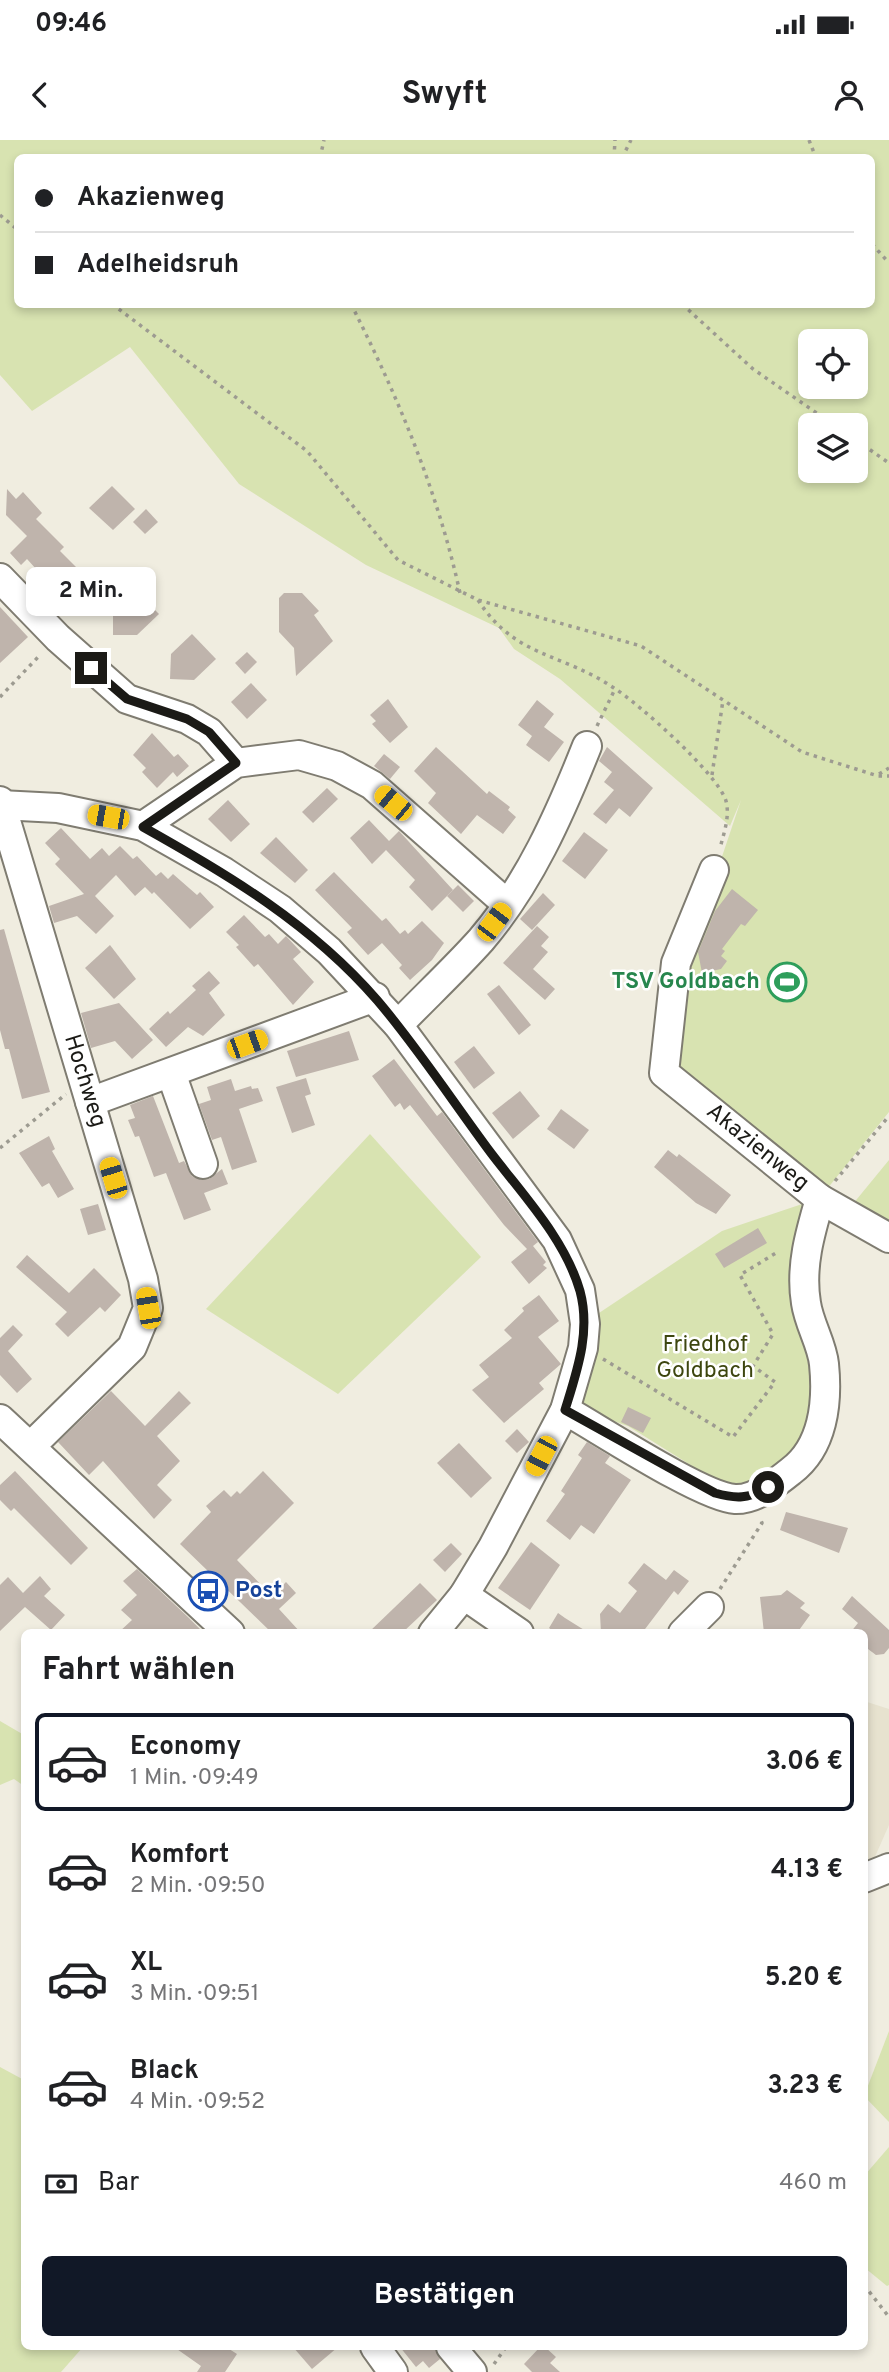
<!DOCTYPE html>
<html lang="de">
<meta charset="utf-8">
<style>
body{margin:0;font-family:Overpass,sans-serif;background:#f6f6f6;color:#202124;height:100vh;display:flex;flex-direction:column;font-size:26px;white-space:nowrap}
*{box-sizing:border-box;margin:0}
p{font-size:23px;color:#757577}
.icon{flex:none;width:38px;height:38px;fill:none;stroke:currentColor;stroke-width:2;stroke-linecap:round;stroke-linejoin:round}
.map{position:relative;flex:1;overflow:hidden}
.panel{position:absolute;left:21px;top:1489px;width:847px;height:721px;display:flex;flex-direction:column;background:#fff;border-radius:10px;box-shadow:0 4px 10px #0003}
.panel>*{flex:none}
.hud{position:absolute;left:14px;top:14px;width:861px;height:154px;border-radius:10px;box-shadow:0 4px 10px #0003;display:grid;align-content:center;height:154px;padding:0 21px;background:#fff}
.controls{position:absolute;left:798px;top:189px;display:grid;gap:14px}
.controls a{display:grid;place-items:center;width:70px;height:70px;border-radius:10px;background:#fff;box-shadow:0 4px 10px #0003;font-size:35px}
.end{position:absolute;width:32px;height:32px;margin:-16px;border:9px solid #1b1a16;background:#fff;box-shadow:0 0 0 4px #fff}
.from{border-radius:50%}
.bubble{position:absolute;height:49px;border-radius:10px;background:#fff;box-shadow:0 4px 10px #0003;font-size:23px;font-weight:700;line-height:49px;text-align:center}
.car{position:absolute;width:21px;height:42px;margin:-21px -10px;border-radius:9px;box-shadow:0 0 5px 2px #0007;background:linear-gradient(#f5c518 24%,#345 0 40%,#f5c518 0 76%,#345 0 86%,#f5c518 0)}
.hud b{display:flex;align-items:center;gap:24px;height:66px;font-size:26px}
.hud b+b{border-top:2px solid #e0e0e0}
.hud i{width:18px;height:18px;background:#202124}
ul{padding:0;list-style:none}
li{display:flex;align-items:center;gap:21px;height:98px;margin:0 14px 10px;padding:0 7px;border:4px solid transparent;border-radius:10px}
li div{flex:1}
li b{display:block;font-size:26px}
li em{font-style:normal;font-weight:700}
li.selected{border-color:#111827}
li>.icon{width:63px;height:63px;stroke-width:1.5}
h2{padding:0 21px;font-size:32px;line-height:84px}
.pay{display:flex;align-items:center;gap:18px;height:77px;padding:0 21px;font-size:26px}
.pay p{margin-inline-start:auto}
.button{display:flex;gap:14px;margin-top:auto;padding:14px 21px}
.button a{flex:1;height:80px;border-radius:10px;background:#111827;color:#fff;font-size:28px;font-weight:700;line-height:80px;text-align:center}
.status{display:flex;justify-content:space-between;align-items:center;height:49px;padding:0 35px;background:#fff;direction:ltr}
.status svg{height:19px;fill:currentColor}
header{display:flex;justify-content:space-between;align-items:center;height:91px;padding:0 21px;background:#fff;font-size:32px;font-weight:700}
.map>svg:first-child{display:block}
.built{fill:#e7e2cf}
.green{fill:#d8e3b1;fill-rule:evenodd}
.building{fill:#bfb4ac}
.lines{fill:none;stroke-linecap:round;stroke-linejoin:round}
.minor-casing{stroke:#7f7c71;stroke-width:32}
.path{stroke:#9d9b91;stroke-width:3.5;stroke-dasharray:3.5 5;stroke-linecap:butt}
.minor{stroke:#fff;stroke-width:28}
.route{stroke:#1b1a16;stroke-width:9}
.labels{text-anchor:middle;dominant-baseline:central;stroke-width:5;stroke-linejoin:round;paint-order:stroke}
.leisure-label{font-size:23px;font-weight:bold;fill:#27864d;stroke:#fff;text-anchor:end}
.street-label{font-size:23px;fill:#1b1a16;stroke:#fff}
.park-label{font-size:23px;fill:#3d460f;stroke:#fff}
.transit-label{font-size:23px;font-weight:bold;fill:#164399;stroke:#fff;text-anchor:start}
</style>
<div class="status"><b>09:46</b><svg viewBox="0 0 49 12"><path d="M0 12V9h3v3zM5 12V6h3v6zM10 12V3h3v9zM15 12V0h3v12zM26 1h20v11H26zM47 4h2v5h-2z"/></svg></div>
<header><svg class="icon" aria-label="back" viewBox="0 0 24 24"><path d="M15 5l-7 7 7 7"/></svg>Swyft<svg class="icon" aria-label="person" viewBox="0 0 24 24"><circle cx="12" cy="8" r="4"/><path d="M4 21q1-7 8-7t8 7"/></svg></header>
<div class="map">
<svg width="889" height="2232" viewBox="0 0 889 2232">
<rect width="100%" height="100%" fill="#f0ede0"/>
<polygon class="built" points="864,1561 889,1569 889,1685 870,1728 864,1724"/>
<g class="green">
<path d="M 0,0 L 889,0 L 889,972 L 823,1054 L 673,933 L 693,803 L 741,660 L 730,686 L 560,539 L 514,509 L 499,488 L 366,425 L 239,344 L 130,207 L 32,271 L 0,235 ZM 18,18 L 872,18 L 872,164 L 18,164 ZM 810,201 L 856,201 L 856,247 L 810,247 ZM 810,285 L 856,285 L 856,331 L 810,331 Z"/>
<polygon points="370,994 481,1117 338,1254 206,1169"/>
<polygon points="889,1020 889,1092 848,1070"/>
<polygon points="817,1059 790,1143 810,1231 815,1282 765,1342 729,1349 628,1286 595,1275 577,1261 593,1177 722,1091"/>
<polygon points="0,1581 24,1595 24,1646 14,1639 0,1645"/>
<polygon points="889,1891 889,1982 864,1956"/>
<polygon points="0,1927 24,1940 24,2207 83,2207 61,2232 0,2232"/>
<polygon points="889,2007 889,2145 887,2146 865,2128 864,2036"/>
</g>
<g class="building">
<polygon points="112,346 135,369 113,390 89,368"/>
<polygon points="7,349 16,359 23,352 42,373 36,379 64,407 60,411 82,433 70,446 83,460 66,475 52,460 58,454 47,441 27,419 21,425 10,413 27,396 6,375"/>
<polygon points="146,369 158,382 145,394 133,382"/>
<polygon points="135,450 159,474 137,495 113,495 113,471"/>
<polygon points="284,453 302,453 319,471 314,475 333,501 296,536 294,508 279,492 279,458"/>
<polygon points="0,467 28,497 0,523"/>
<polygon points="192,494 216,519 194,540 170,539 171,514"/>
<polygon points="247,512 257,522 245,534 235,523"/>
<polygon points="251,543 267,560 247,579 231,562"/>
<polygon points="388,559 408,587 390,603 372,584 376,581 370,575"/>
<polygon points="537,560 554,574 544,587 564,602 549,622 526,605 532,596 518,585"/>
<polygon points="152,593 174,617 178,614 189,626 177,637 173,632 157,648 142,632 146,628 133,615"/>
<polygon points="436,607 487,654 489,651 510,667 508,670 516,677 503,694 477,675 461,694 428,663 436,653 414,631"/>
<polygon points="607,607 653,648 630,677 619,668 606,684 593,674 614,650 604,642 612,632 599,621"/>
<polygon points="384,614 400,627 390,639 374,626"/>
<polygon points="327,648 338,659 313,683 302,672"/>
<polygon points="228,660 250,684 231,702 208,679"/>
<polygon points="369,680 389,701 399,691 453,750 432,771 409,747 415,740 386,710 372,724 350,698"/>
<polygon points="61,688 90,719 102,708 109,716 120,706 133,719 137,716 156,736 161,732 168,739 173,734 197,755 200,752 214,767 190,789 154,752 152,754 145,747 135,756 116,735 95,756 114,776 96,794 77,776 54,783 49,766 84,754 55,724 60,719 45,703"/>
<polygon points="584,692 608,710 585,739 562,721"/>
<polygon points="276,697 308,730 295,743 260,713"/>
<polygon points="334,732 382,781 386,778 400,794 405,790 408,794 422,781 444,803 432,820 410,840 399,828 402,825 382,803 368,815 347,792 352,788 315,750"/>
<polygon points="458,745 474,761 463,772 447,756"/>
<polygon points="732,749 758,770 745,786 741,784 722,809 725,811 721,816 727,821 721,829 702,833 698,812 715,771"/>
<polygon points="543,753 555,765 532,790 520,779"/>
<polygon points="244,775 265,797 269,794 278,804 286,796 301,812 293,819 314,842 293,865 258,824 254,827 236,807 239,805 226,792"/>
<polygon points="537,786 549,797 541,806 548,812 533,829 555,849 545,860 503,823"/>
<polygon points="4,789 50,952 22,959 9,909 5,909 0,890 0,790"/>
<polygon points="110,805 136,839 114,859 85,828"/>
<polygon points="209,831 220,843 209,853 225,875 203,896 188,887 166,907 149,889 168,871 170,874 196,850 192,846"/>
<polygon points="499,845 531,885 519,895 487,854"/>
<polygon points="119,863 153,900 132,919 115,901 91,908 81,873"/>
<polygon points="349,891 359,920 296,937 287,911"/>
<polygon points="474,906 495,933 474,949 454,922"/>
<polygon points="394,919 437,976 442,972 538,1102 533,1106 546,1122 543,1125 547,1128 529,1144 511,1122 527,1109 504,1085 410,965 404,970 400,963 395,967 372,936"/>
<polygon points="306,938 311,954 305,956 315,985 292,993 276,947"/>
<polygon points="231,939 235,951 251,946 252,949 258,948 263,961 239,969 257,1022 232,1030 221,997 212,1000 199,964 211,960 207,947"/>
<polygon points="520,951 540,976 513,999 492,973"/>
<polygon points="153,956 179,1023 184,1021 192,1036 201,1040 209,1039 222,1029 228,1044 204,1053 211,1070 184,1080 166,1033 154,1037 139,996 135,997 128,980 135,978 130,965"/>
<polygon points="561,969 589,990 574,1009 547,989"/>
<polygon points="49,996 55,1009 52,1011 74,1049 58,1058 49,1043 42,1047 19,1013"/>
<polygon points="668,1010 677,1017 679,1014 731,1055 716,1074 696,1063 654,1027"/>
<polygon points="98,1064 106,1090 88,1095 80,1069"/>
<polygon points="758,1088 767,1103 724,1128 715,1114"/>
<polygon points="27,1115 69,1153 94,1128 121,1155 105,1172 100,1167 68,1197 55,1184 67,1172 16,1127"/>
<polygon points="539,1155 559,1181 538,1197 561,1224 539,1243 544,1249 504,1283 472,1250 489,1237 479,1225 512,1198 504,1190 524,1171 522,1168"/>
<polygon points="13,1185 23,1195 8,1211 32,1239 17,1253 0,1235 0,1198"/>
<polygon points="111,1251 145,1286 179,1251 191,1263 157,1296 180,1321 157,1345 172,1360 154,1379 103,1321 89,1335 58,1302"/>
<polygon points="628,1267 651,1278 643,1293 621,1282"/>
<polygon points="517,1289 529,1302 517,1313 505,1301"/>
<polygon points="587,1302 610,1316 605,1323 631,1340 594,1394 581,1385 570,1400 546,1381 565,1354 561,1351 582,1318 578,1315"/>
<polygon points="459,1303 492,1338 471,1358 437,1323"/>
<polygon points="15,1331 88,1408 71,1425 14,1368 11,1371 0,1360 0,1345"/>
<polygon points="263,1331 294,1363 237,1420 272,1456 286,1442 296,1453 279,1469 301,1493 272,1493 180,1404 211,1372 206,1366 224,1350 231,1357 237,1351 240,1354"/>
<polygon points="786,1372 848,1388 839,1413 780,1390"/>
<polygon points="531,1402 560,1425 530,1470 498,1448"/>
<polygon points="451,1403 462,1414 445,1432 433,1420"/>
<polygon points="644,1423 666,1440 674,1430 689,1441 678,1455 674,1451 642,1493 601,1493 600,1474 608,1464 620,1473 637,1451 628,1443"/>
<polygon points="137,1429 189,1478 204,1493 118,1493 132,1480 121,1470 137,1455 123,1441"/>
<polygon points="40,1436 51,1449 44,1456 65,1475 51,1490 25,1467 0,1491 0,1445 8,1437 23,1453"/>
<polygon points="420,1443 437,1460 402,1493 368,1493"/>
<polygon points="787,1450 805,1463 800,1468 810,1475 797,1493 764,1493 760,1457 781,1455"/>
<polygon points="852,1456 889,1490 889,1508 884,1514 876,1515 864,1506 864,1493 850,1493 858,1483 842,1469"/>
<polygon points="558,1473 565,1478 589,1493 556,1493 549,1488"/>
<polygon points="174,2207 226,2207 237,2214 225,2232 197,2232 201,2226"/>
<polygon points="293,2207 338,2207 312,2229"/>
<polygon points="400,2207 435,2207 440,2219 429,2228 423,2221 416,2227"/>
<polygon points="540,2207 545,2207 556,2217 550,2223 560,2232 532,2232 524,2224"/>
</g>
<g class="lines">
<defs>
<g id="minor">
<polyline points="0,438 58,498 127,559 187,579 209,592 236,623"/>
<polyline points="0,661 143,1139 148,1168 132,1207 31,1306"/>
<polyline points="0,665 58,668 143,686 224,732 280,769 329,811 398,885 557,1100 580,1150 585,1184 583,1208 565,1270 493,1407 464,1455 433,1493"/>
<polyline points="143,686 236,623 299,615 337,626 372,645 507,764"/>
<path d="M 398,885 C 425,857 455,829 481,800 C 529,744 560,674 587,606"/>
<polyline points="171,933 203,1024"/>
<polyline points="90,962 375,857"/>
<polyline points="820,1059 889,1098"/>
<path d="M 565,1270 C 599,1289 702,1357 735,1359 C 755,1360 776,1343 791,1331 C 823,1307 828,1263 824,1224 C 822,1204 809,1184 806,1163 C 800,1127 810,1093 820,1059 L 664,933 L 676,823 L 714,730"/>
<polyline points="0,1279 230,1493"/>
<polyline points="464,1455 519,1493"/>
<polyline points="683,1493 709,1467"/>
<polyline points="864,1738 889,1728"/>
<polyline points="375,2207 393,2232"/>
<polyline points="451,2207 472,2232"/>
</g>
</defs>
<use href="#minor" class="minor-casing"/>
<g class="path">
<polyline points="809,0 816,18"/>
<polyline points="320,18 324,0"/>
<polyline points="614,18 615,0"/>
<polyline points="622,18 631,0"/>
<polyline points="0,75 18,90"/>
<polyline points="872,104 889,123"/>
<polyline points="112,164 307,311 398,420 478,460 641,506 802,612 878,636 889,636"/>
<path d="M 351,164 C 398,257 438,352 460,453"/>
<polyline points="682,164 753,229 834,285"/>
<polyline points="856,300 889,323"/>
<path d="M 478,460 C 515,518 563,513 614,548 C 639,564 718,634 726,661 C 730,676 724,693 720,708"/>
<polyline points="0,557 41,514"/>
<polyline points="597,586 615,549"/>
<polyline points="879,634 889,628"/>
<polyline points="712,635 723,560"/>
<polyline points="0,1008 66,954"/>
<polyline points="835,1041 889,976"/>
<polyline points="603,1219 733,1297 775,1242 753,1226 773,1194 740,1135 776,1113"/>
<polyline points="720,1449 762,1383 760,1378"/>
<polyline points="864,2145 889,2177"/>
<polyline points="494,2224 506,2207"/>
</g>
<use href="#minor" class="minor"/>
</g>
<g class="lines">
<path class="route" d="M 91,528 L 127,559 L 187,579 L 209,592 L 236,623 L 143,687 C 229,735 311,784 377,860 C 418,908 453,962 491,1013 C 523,1055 565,1099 580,1151 C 591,1192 577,1231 565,1270 L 715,1353 C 736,1359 749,1359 768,1347"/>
</g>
<defs>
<symbol id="stadium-ring" viewBox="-11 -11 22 22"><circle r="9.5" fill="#fff" stroke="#2e9e5b" stroke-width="1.5"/><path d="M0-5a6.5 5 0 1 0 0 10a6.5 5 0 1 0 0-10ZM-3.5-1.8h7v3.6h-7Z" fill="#2e9e5b"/></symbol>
<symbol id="bus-ring" viewBox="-11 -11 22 22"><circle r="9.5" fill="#fff" stroke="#1a4fb4" stroke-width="1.5"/><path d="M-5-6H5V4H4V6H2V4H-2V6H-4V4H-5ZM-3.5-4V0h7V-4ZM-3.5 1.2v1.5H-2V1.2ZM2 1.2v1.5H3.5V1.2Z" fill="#1a4fb4"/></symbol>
</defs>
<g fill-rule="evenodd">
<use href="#stadium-ring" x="765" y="820" width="44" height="44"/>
<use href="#bus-ring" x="186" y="1429" width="44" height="44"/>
</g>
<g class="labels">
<g class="leisure-label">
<text x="760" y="842">TSV Goldbach</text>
</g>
<g class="street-label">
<text transform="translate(84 941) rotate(73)">Hochweg</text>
<text transform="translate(757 1008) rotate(39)">Akazienweg</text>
</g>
<g class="park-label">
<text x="705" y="1205">Friedhof<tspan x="705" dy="26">Goldbach</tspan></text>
</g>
<g class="transit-label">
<text x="235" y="1451">Post</text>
</g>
</g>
</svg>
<div class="controls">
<a><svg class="icon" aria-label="locate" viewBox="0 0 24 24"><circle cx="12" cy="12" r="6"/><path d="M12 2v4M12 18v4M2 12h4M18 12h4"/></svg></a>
<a><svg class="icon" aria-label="layers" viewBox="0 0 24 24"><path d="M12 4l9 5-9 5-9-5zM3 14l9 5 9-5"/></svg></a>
</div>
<i class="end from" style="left:768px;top:1347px"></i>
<i class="end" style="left:91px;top:528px"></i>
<div class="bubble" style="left:26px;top:427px;width:130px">2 Min.</div>
<i class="car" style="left:393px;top:663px;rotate:310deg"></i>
<i class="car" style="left:108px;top:677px;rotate:280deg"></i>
<i class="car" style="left:494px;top:782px;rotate:37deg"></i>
<i class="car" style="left:247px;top:904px;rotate:70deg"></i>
<i class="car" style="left:113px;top:1038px;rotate:343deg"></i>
<i class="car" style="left:148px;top:1168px;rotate:350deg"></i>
<i class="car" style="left:541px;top:1316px;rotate:208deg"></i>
<div class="hud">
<b><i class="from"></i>Akazienweg</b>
<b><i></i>Adelheidsruh</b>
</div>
<section class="panel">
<h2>Fahrt wählen</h2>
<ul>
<li class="selected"><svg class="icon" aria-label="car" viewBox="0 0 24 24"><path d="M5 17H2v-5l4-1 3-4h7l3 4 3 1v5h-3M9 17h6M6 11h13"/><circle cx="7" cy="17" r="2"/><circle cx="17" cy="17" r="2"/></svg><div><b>Economy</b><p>1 Min. · 09:49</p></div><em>3.06 €</em></li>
<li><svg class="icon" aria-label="car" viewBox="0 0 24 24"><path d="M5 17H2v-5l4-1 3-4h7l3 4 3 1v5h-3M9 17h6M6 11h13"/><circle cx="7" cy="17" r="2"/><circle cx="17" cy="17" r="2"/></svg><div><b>Komfort</b><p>2 Min. · 09:50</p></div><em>4.13 €</em></li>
<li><svg class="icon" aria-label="car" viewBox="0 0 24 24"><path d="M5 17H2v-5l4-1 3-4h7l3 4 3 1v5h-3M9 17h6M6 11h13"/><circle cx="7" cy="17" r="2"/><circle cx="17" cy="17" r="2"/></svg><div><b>XL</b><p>3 Min. · 09:51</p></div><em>5.20 €</em></li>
<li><svg class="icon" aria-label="car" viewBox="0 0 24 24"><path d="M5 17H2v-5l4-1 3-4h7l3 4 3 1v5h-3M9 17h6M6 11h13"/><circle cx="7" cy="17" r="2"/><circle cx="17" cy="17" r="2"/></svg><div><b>Black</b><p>4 Min. · 09:52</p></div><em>3.23 €</em></li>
</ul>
<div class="pay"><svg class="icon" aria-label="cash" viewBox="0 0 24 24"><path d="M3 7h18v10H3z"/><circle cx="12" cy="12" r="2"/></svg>Bar<p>460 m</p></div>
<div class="button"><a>Bestätigen</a></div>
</section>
</div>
